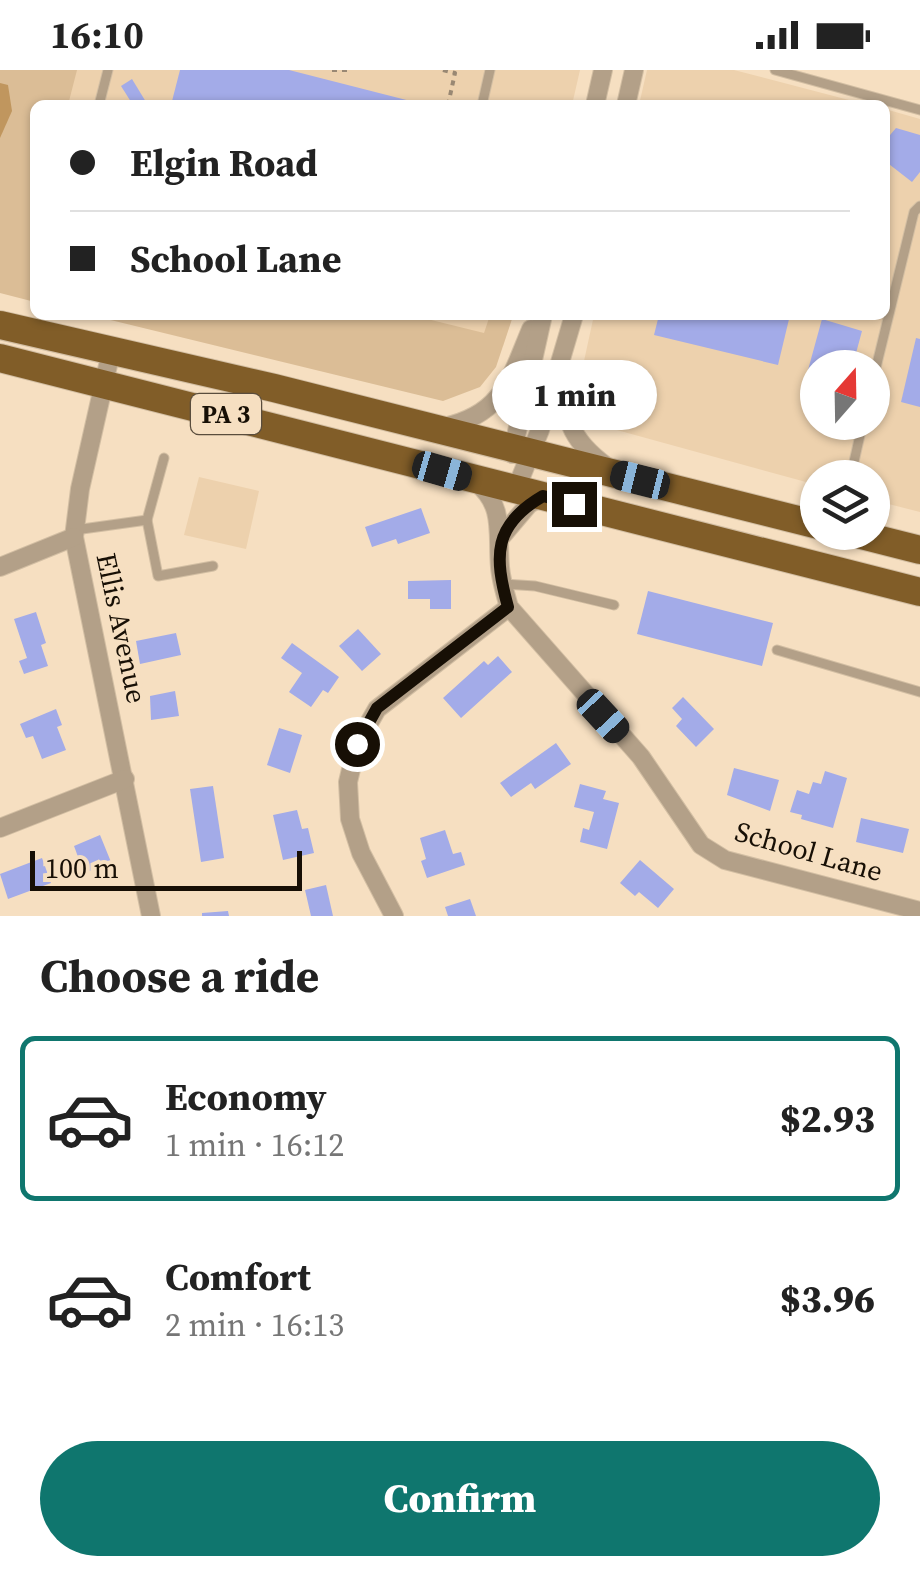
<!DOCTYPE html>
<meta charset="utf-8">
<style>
body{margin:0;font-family:"Source Serif 4",serif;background:#f6f6f6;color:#222;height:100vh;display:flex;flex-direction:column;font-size:38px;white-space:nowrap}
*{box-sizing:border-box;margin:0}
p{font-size:32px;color:#767676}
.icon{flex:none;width:55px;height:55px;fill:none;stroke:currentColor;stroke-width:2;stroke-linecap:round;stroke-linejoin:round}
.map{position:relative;height:846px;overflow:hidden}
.details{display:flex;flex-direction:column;background:#fff;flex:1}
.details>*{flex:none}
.top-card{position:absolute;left:30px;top:30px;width:860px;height:220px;border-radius:15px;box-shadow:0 2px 8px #0004;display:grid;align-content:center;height:220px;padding:0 40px;background:#fff}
.needle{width:65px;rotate:20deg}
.controls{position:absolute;left:800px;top:280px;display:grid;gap:20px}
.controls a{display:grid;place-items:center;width:90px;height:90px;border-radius:50%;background:#fff;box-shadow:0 2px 8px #0004;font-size:50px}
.scale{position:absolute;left:30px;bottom:25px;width:272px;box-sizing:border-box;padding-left:10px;border:5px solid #170f05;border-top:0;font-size:28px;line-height:35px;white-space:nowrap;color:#170f05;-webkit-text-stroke:8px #f6dfc1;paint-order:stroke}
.end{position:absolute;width:45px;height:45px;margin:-22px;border:12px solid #170f05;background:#fff;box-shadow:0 0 0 5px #fff}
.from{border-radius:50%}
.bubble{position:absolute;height:70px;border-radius:35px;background:#fff;box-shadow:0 2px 8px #0004;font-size:32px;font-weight:800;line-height:70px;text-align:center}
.car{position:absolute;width:30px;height:60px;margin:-30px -15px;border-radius:12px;box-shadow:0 0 8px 2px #0007;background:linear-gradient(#222 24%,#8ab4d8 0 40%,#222 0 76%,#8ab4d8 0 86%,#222 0)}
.top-card b{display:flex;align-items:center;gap:35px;height:95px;font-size:38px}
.top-card b+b{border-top:2px solid #e0e0e0}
.top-card i{width:25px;height:25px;background:#222}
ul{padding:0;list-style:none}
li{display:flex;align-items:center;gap:30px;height:165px;margin:0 20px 15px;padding:0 20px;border:5px solid transparent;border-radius:15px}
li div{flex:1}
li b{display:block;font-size:38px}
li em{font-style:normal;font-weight:800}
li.selected{border-color:#0f766e}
li>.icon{width:90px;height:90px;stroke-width:1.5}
h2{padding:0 40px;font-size:45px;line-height:120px}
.primary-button{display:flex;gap:20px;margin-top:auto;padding:20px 40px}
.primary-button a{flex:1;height:115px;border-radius:60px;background:#0f766e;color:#fff;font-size:40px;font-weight:800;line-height:115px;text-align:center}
.status{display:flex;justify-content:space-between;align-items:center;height:70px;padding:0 50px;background:#fff;direction:ltr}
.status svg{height:28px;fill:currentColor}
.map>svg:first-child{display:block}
.built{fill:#edd1ad;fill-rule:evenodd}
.green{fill:#dbbd96}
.water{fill:#c0965e}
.building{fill:#a3abe8}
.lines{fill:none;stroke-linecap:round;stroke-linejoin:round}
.service-casing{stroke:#d2bea3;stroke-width:11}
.minor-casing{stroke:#d2bea3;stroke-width:20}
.trunk-casing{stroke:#d2bea3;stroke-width:30}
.path{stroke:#998873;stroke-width:4;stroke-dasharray:5 5;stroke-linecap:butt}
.service{stroke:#b3a088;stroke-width:9}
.minor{stroke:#b3a088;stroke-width:18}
.trunk{stroke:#815d28;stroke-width:28}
.route{stroke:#170f05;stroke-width:12}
.labels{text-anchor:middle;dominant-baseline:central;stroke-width:10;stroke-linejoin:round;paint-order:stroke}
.shield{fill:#f6dfc1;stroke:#5a4d3d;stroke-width:2.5}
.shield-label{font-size:25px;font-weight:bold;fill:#170f05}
.street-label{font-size:28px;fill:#170f05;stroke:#f6dfc1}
</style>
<div class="status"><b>16:10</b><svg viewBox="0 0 49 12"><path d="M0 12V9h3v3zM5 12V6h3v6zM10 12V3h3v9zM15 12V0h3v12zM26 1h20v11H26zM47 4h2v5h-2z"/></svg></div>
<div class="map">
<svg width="920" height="846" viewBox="0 0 920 846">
<rect width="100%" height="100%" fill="#f6dfc1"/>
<g class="built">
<polygon points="54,0 580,0 572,35 46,35"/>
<polygon points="647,0 734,0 868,35 639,35"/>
<path d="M 885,39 L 920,49 L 920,442 L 873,430 L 872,408 L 818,408 L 817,415 L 595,354 L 584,291 L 594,245 L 885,245 ZM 818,298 L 872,298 L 872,352 L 818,352 Z"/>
<polygon points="380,245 513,245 503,276"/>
<polygon points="199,407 259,421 246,479 184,465"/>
</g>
<g class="green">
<polygon points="0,0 77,0 68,35 35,35 35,232 0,223"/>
<polygon points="90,245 411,245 484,263 490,245 512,249 496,297 480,317 443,331"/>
</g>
<polygon class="water" points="0,13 8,15 12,41 0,68"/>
<g class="building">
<polygon points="180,0 289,0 426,35 171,35"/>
<polygon points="132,9 146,32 140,35 133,35 121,16"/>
<polygon points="896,58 920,65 920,102 912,112 885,91 885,71"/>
<polygon points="659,245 790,245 778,295 654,265"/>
<polygon points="822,249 862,261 852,298 818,298 818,302 808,300"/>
<polygon points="916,268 920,269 920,337 901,332"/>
<polygon points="421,438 430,463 398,474 396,469 372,477 365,457"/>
<polygon points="451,510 451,539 430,539 430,529 408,529 408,511"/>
<polygon points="648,521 773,553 762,596 637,564"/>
<polygon points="36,542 46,573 41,575 48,596 24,604 19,591 27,588 14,549"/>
<polygon points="358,559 381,584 362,601 339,576"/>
<polygon points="176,563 181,585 140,594 136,571"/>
<polygon points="292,573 339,607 328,623 323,620 311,637 289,622 302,603 281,588"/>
<polygon points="498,586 512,602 461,648 443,628 484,591 488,595"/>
<polygon points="175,621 179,646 151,650 150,626"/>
<polygon points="683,627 714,659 696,677 676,656 682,649 672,638"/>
<polygon points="56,639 62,655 57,657 66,680 42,689 33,666 26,668 20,654"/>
<polygon points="279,658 302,665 290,703 267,695"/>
<polygon points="556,673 571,694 535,719 531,713 511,727 500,713"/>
<polygon points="734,698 779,710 770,741 727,725"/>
<polygon points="825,701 847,708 833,758 801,749 802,745 790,742 797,720 809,724 813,712 821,714"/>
<polygon points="580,714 606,721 603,729 619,733 607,779 580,772 583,758 589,760 594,742 574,737"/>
<polygon points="213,716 224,788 201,792 190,719"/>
<polygon points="297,740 302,759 308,758 314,783 283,790 273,745"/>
<polygon points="861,748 909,759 903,783 856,772"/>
<polygon points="445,760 453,784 461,782 465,795 427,808 421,791 426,789 420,768"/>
<polygon points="100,765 111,792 84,803 74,776"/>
<polygon points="42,788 51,813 8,829 0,804"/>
<polygon points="640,790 674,819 658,838 639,822 635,826 620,813"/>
<polygon points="326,815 333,846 311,846 305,820"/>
<polygon points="470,829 476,846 448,846 445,837"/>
<polygon points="228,841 229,846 202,846 202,843"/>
</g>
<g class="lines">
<defs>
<g id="service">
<polyline points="775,0 920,40"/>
<polyline points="99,35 108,0"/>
<polyline points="482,35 490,0"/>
<polyline points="872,314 914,142 920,136"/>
<polyline points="853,396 863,352"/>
<polyline points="147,450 158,506 213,496"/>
<polyline points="75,460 147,450 164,388"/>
<polyline points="505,514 535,516 614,535"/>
<polyline points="777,580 920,622"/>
</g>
<g id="minor">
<polyline points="595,35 603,0"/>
<polyline points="626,35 634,0"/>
<polyline points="111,282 80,419 74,467 151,846"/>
<path d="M 564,303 C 565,348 568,368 606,396"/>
<path d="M 444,357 C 503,344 510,309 531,259"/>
<polyline points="512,384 543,245"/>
<path d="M 477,413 C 505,436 497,464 500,497 C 501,510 505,523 509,537 L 641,687 L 701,775 L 725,790 L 920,841"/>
<polyline points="516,419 540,360 574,245"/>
<polyline points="501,467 529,434 543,426"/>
<polyline points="0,497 74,467"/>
<polyline points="0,758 125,709"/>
<polyline points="394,846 361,783 350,749 348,712 357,674 377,639 509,537"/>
</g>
<g id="trunk">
<polyline points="0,255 274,318 818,455"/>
<polyline points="0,288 920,522"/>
<polyline points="849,462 920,480"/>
</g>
</defs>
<use href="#service" class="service-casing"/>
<use href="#minor" class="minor-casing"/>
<use href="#trunk" class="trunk-casing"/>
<g class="path">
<polyline points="332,0 350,0"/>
<polyline points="443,0 455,3 448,35"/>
</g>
<use href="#service" class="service"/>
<use href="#minor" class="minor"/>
<use href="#trunk" class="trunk"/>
</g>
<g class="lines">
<path class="route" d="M 357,674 L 377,638 L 508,537 C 494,486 493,455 543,426 L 574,434"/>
</g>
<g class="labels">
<rect class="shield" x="191" y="324" width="70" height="40" rx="8"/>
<g class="shield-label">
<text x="226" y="344">PA 3</text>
</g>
<g class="street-label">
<text transform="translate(122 558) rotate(78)">Ellis Avenue</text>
<text transform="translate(809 781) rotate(16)">School Lane</text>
</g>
</g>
</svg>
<div class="controls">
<a><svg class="needle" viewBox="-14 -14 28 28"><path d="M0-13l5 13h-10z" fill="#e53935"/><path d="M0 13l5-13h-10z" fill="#767676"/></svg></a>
<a><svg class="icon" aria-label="layers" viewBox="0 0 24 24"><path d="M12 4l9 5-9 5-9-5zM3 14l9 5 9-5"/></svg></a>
</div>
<div class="scale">100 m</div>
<i class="end from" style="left:357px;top:674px"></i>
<i class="end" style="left:574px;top:434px"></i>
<div class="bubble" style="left:492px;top:290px;width:165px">1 min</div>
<i class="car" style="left:442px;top:401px;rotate:106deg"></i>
<i class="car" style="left:640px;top:410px;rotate:284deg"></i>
<i class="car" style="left:603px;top:646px;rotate:137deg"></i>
<div class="top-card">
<b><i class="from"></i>Elgin Road</b>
<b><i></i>School Lane</b>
</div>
</div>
<section class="details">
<h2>Choose a ride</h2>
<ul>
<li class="selected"><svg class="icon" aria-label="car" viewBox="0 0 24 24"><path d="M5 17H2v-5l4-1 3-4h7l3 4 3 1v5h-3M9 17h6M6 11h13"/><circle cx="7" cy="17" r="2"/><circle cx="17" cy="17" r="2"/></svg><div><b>Economy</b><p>1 min · 16:12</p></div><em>$2.93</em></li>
<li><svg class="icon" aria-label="car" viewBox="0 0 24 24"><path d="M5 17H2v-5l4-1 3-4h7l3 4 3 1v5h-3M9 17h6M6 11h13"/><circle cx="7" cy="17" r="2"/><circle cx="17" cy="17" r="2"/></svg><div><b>Comfort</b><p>2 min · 16:13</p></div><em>$3.96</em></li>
</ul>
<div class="primary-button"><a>Confirm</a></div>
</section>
